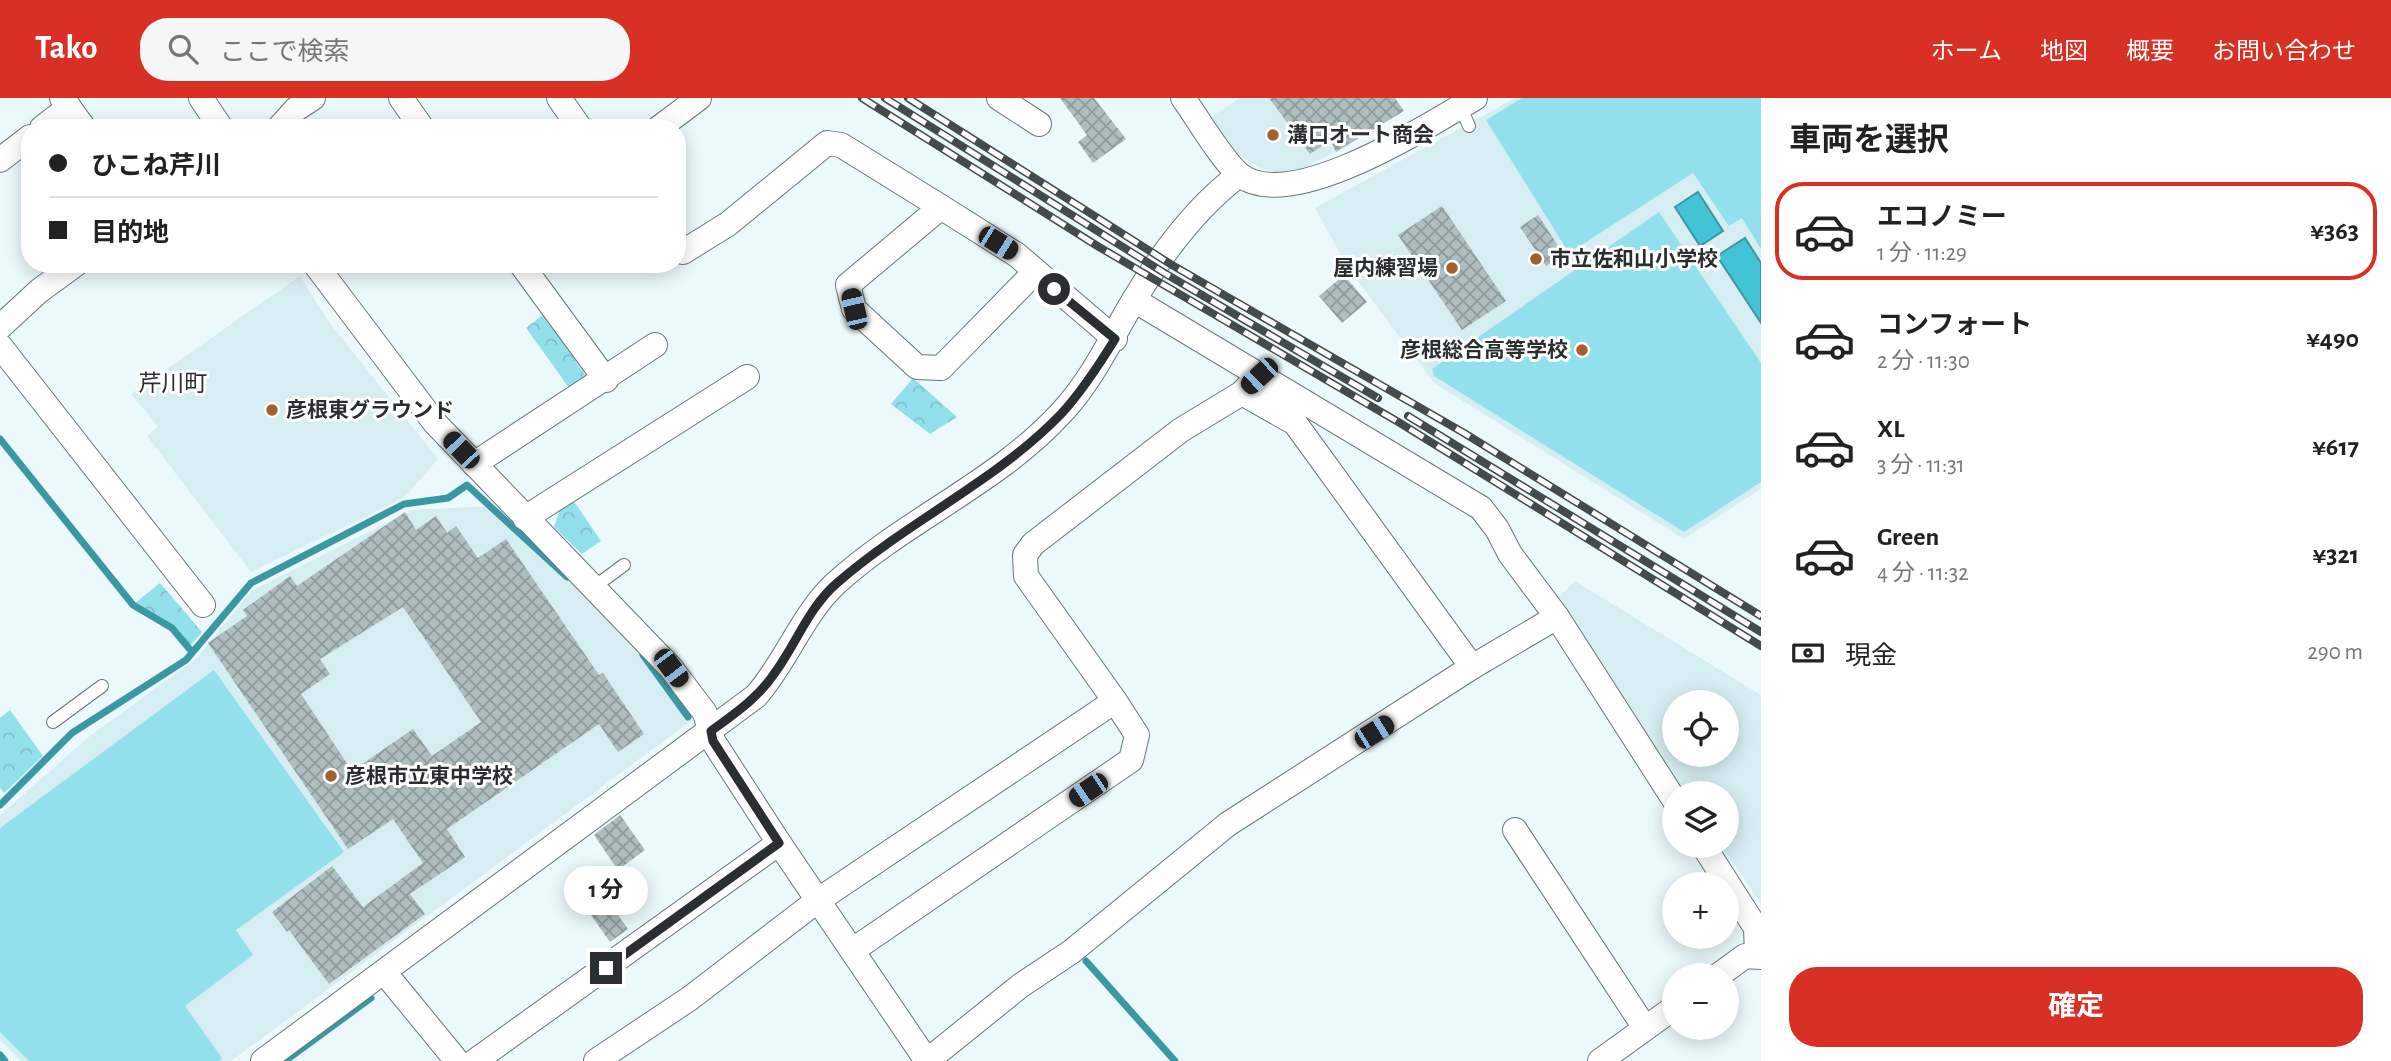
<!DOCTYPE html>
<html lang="ja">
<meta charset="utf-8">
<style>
body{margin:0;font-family:"Alegreya Sans","Noto Sans JP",sans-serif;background:#f6f6f6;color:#222;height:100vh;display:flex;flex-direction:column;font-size:26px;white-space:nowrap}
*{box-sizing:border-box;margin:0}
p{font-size:23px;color:#767676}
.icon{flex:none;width:38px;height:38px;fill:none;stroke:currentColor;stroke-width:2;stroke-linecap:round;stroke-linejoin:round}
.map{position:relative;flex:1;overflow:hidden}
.drawer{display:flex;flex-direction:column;background:#fff;width:630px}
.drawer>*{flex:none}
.guide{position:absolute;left:21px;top:21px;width:665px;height:154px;border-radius:28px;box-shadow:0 4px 18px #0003;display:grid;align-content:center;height:154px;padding:0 28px;background:#fff}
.buttons{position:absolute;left:1662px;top:592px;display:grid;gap:14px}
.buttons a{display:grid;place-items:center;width:77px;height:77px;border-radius:50%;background:#fff;box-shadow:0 4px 18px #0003;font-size:35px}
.end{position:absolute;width:32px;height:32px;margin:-16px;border:9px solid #292f30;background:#fff;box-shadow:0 0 0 4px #fff}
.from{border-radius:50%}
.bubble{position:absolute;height:49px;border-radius:24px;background:#fff;box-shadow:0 4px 18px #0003;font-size:23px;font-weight:700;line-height:49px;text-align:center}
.car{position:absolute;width:21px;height:42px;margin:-21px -10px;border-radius:9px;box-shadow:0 0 5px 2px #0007;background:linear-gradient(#222 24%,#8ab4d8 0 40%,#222 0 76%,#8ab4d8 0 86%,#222 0)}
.guide b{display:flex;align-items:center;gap:24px;height:66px;font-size:26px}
.guide b+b{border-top:2px solid #e0e0e0}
.guide i{width:18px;height:18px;background:#222}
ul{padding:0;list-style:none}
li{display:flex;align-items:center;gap:21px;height:98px;margin:0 14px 10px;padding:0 14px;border:4px solid transparent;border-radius:28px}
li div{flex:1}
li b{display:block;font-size:26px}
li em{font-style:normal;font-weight:700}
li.selected{border-color:#d93025}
li>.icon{width:63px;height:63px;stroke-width:1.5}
h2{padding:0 28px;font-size:32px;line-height:84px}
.pay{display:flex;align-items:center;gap:18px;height:77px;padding:0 28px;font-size:26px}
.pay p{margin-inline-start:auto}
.action{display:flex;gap:14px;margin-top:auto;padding:14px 28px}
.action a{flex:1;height:80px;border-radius:28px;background:#d93025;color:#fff;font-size:28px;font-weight:700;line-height:80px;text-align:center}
header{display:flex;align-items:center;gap:42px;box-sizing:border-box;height:98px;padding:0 35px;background:#d93025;color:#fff}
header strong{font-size:33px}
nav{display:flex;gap:38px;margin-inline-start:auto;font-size:24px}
.search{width:490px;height:63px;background:#f6f6f6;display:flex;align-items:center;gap:18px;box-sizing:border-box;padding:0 24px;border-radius:28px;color:#767676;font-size:26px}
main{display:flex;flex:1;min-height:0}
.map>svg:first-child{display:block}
.built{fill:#d6eef2;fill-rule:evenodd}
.grass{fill:#92e0ec}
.park{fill:url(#park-crowns)}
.water{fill:#43c4d6;stroke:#3b97a4;stroke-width:2}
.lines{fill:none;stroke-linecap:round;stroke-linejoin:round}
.stream{stroke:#3b97a4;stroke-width:7}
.building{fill:url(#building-cross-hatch);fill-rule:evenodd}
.lane-casing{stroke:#697678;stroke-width:14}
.street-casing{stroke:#697678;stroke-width:26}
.lane{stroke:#fff;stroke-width:12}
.street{stroke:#fff;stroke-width:24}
.rail-casing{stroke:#444b4c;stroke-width:8}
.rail{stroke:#fff;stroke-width:5;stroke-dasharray:16;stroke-linecap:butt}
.route{stroke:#292f30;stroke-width:9}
.poi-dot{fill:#a1612a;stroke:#fff;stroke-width:2.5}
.labels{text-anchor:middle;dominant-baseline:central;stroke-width:6;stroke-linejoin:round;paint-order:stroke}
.poi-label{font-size:21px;font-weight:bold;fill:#292f30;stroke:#fff;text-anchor:start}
.neighbourhood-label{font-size:23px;fill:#292f30;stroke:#fff}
</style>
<header>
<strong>Tako</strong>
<div class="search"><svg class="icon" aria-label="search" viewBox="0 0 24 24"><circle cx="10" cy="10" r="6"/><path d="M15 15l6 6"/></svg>ここで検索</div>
<nav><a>ホーム</a><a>地図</a><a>概要</a><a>お問い合わせ</a></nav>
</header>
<main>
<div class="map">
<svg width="1761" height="963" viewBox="0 0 1761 963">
<defs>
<pattern id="park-crowns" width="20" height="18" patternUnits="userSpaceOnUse" patternTransform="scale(1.75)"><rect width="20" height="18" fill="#92e0ec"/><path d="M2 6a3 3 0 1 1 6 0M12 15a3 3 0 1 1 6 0" fill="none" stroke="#7ec0cb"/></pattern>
<pattern id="building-cross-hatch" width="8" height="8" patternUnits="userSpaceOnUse" patternTransform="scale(1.75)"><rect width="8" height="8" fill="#aebdbf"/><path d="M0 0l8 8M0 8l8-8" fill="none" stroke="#8e9a9c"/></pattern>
</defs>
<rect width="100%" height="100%" fill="#ebf9fc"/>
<g class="built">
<polygon points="1240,0 1299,0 1335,54 1302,71 1278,75 1261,70 1239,57 1209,20"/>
<polygon points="1515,0 1761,0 1761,391 1684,441 1434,285 1348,170 1315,110"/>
<polygon points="300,178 329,224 438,361 404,400 251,474 147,338 158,328 131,296"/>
<polygon points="494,408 627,534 653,566 688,625 231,963 21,963 0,942 0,717 90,638 196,561 251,493 412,412"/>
<path d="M 1575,483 L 1761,597 L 1761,806 L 1721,747 L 1727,747 L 1727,695 L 1685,695 L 1555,503 ZM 1675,604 L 1727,604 L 1727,656 L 1675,656 Z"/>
</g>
<g class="grass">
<polygon points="1522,0 1761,0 1761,151 1742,120 1729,128 1693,75 1569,155 1486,22"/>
<polygon points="1659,114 1761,265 1761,384 1684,434 1434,278 1432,271"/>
<polygon points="214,572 344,754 236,832 253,857 185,908 222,960 219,963 29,963 0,934 0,730"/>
</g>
<g class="park">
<polygon points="544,216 589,283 572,294 526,230"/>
<polygon points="913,280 957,319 930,336 891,306"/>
<polygon points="571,399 601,443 582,456 554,429 561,408"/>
<polygon points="160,485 202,534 190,548 173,528 135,505"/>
<polygon points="10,612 43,658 4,695 0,690 0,620"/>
</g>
<g class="water">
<polygon points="1698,94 1723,133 1700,148 1675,109"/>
<polygon points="1745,140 1761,165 1761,225 1717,158"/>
</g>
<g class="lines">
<g class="stream">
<polyline points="0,341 133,507 172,530 192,554"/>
<polyline points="643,557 688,619"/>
<polyline points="0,707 72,635 186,562 251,485 404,406 448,400 467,387 567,479"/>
<polyline points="1086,863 1175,963"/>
<polyline points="0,957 5,963"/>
<polyline points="285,963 371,900"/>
</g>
</g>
<g class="building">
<polygon points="1060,0 1094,0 1126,41 1093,65 1078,44 1087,37"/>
<polygon points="1269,0 1395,0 1404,13 1336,54 1330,43 1310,56"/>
<polygon points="1442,108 1506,203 1462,232 1398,137"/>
<polygon points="1538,117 1564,157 1546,168 1520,129"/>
<polygon points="1344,177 1367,204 1342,225 1319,198"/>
<path d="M 405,414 L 416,432 L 436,418 L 447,435 L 456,428 L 478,460 L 506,441 L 599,577 L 603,575 L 644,636 L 618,654 L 599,626 L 447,731 L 465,759 L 410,796 L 425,816 L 329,886 L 289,832 L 287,834 L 272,814 L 332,768 L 363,809 L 423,765 L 393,721 L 348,751 L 208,545 L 247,518 L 243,512 L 290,478 L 297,488 ZM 403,509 L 481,624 L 432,658 L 413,631 L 352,673 L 301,596 L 330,576 L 320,561 Z"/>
<polygon points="620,717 645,752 618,772 594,737"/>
<polygon points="606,800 628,831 610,844 588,813"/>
</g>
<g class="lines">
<defs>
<g id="lane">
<polyline points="1460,8 1469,28"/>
<polyline points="594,489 624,467"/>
<polyline points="53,624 102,588"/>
</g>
<g id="street">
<polyline points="62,0 84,30"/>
<polyline points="201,0 221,30"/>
<polyline points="401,0 422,30"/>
<polyline points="559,0 580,30"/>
<polyline points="999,0 1039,26"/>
<path d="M 1183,0 C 1197,19 1223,64 1240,77 C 1291,116 1427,28 1475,0"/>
<polyline points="42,30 69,9"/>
<polyline points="279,30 296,11 313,0"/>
<polyline points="659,30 699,0"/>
<polyline points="0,62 30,39"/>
<polyline points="677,153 683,154 728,126 827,45 841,47 941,109"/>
<polyline points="315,166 435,325 671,570 705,615 713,643 779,745 927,963"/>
<polyline points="521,166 606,282"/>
<polyline points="1035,174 941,270 917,269 854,211 848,187 941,109 1017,157 1115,241"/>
<polyline points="0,229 39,193 76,166"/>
<polyline points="0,248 203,507"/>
<polyline points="1242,295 1295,325 1472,569"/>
<polyline points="474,366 655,247"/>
<polyline points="525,420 747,279"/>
<polyline points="1557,519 1675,703"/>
<polyline points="1115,603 1026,478 1025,457 1033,446 1181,332 1242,295 1259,277"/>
<polyline points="1515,732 1645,930"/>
<polyline points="1703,747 1756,830 1757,857"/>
<polyline points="384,874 457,963"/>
<polyline points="1719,877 1745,858 1761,859"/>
<path d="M 263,963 L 756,598 C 786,564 802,517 835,486 C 905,422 999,384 1063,313 C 1094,279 1111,240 1134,202 C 1162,155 1196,109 1239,77"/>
<polyline points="475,963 779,745"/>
<polyline points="596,963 689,901 817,803 1115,603 1137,637 1131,662 853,852"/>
<polyline points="927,963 1020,888 1071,854 1228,726 1472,569 1557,519 1510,456 1497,431 1481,410 1134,202"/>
<polyline points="1600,963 1675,909"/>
</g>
</defs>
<use href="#lane" class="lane-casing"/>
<use href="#street" class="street-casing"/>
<use href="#lane" class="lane"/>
<use href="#street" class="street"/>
<defs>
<g id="rail">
<polyline points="862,0 1099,149 1400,325 1761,548"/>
<polyline points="885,0 1166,176 1378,300"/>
<polyline points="908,0 1172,167 1464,335 1761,518"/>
<polyline points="1408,318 1761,534"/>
</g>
</defs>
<use href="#rail" class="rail-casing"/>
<use href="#rail" class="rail"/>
</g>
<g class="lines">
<path class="route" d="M 606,870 L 779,745 L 713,643 L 711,633 C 734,616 758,600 774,576 C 796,546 809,509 837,485 C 908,423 997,383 1062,315 C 1083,292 1099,267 1115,241 L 1054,191"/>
</g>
<g class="poi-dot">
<circle cx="1273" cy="37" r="7"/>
<circle cx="1536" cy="161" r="7"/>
<circle cx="1452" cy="170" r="7"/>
<circle cx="1582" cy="252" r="7"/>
<circle cx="272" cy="312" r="7"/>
<circle cx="331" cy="678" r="7"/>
</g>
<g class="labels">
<g class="poi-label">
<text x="1287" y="37">溝口オート商会</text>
<text x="1550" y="161">市立佐和山小学校</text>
<text x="1438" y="170" text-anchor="end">屋内練習場</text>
<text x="1568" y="252" text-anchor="end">彦根総合高等学校</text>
<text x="286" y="312">彦根東グラウンド</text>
<text x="345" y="678">彦根市立東中学校</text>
</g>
<g class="neighbourhood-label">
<text x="173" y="286">芹川町</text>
</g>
</g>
</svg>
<div class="buttons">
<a><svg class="icon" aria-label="locate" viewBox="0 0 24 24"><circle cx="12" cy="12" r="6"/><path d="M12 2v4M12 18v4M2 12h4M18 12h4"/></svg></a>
<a><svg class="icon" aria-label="layers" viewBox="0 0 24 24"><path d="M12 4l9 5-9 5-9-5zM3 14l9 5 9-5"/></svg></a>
<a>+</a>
<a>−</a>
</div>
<i class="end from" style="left:1054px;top:191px"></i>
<i class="end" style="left:606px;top:870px"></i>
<div class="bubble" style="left:564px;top:768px;width:84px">1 分</div>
<i class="car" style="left:998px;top:145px;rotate:122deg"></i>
<i class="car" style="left:854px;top:211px;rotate:347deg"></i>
<i class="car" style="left:1259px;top:278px;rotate:227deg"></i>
<i class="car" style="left:461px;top:352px;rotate:316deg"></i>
<i class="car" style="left:671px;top:570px;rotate:143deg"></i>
<i class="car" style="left:1374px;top:634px;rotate:58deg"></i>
<i class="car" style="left:1088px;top:692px;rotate:236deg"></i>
<div class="guide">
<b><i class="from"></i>ひこね芹川</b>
<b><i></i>目的地</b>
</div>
</div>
<section class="drawer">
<h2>車両を選択</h2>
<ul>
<li class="selected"><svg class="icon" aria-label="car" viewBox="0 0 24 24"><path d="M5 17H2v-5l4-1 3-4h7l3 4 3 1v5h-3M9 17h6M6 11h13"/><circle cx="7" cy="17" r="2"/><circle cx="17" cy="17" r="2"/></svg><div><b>エコノミー</b><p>1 分 · 11:29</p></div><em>¥363</em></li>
<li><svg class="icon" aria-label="car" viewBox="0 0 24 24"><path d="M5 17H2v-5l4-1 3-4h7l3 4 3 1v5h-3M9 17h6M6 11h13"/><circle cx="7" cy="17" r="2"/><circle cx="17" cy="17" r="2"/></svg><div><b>コンフォート</b><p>2 分 · 11:30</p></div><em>¥490</em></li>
<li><svg class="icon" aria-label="car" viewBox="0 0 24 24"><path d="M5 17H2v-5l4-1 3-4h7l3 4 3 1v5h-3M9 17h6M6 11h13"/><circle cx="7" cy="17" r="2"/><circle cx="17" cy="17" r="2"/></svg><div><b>XL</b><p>3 分 · 11:31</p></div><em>¥617</em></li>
<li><svg class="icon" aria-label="car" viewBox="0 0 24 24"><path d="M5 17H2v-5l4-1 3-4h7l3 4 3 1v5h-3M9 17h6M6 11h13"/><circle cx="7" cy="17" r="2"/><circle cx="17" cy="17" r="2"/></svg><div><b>Green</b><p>4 分 · 11:32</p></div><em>¥321</em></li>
</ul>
<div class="pay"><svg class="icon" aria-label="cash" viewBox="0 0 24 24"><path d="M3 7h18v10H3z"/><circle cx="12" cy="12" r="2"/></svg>現金<p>290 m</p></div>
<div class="action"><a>確定</a></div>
</section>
</main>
